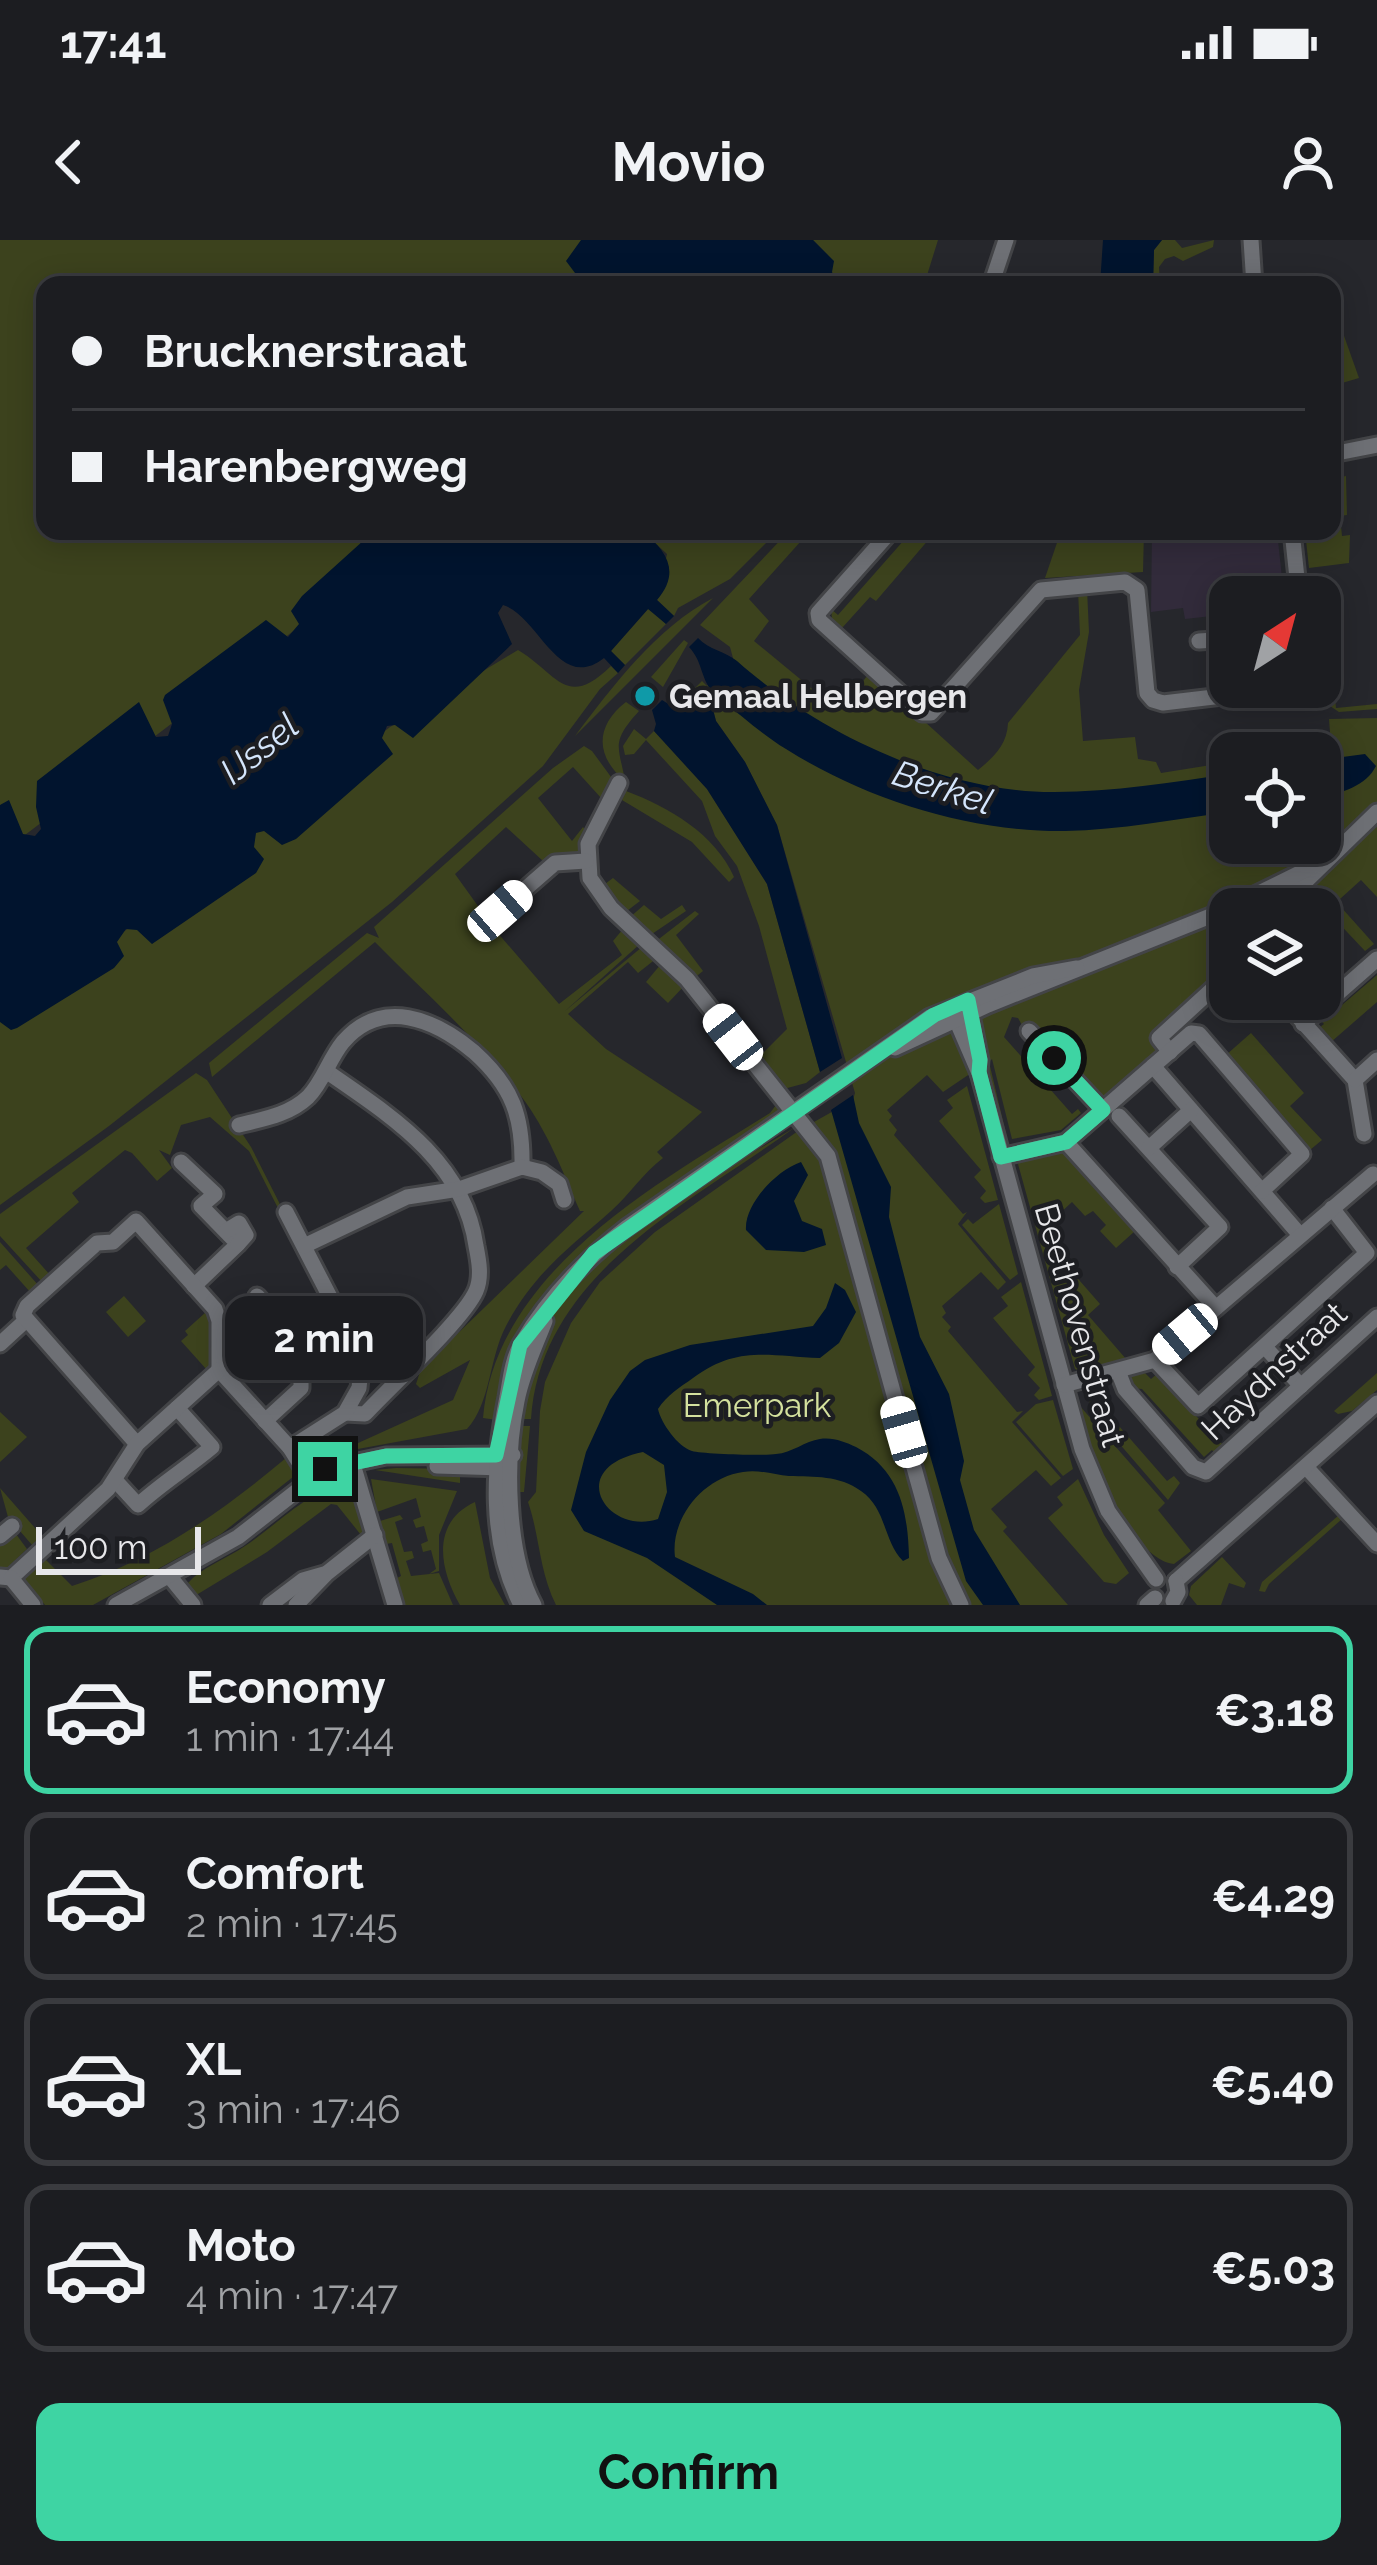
<!DOCTYPE html>
<meta charset="utf-8">
<style>
body{margin:0;font-family:Raleway,sans-serif;background:#25262a;color:#f1f3f6;height:100vh;display:flex;flex-direction:column;font-size:45px;white-space:nowrap}
*{box-sizing:border-box;margin:0}
p{font-size:39px;color:#a0a2a5}
.icon{flex:none;width:66px;height:66px;fill:none;stroke:currentColor;stroke-width:2;stroke-linecap:round;stroke-linejoin:round}
.map{position:relative;height:1365px;overflow:hidden}
.panel{display:flex;flex-direction:column;background:#1c1d21;flex:1}
.panel>*{flex:none}
.hud{position:absolute;left:36px;top:36px;width:1305px;height:264px;border-radius:24px;box-shadow:0 6px 30px #0003,0 0 0 3px #3a3b3f;display:grid;align-content:center;height:264px;padding:0 36px;background:#1c1d21}
.needle{width:78px;rotate:36deg}
.controls{position:absolute;left:1209px;top:336px;display:grid;gap:24px}
.controls a{display:grid;place-items:center;width:132px;height:132px;border-radius:24px;background:#1c1d21;box-shadow:0 6px 30px #0003,0 0 0 3px #3a3b3f;font-size:60px}
.scale{position:absolute;left:36px;bottom:30px;width:165px;box-sizing:border-box;padding-left:12px;border:6px solid #e7e7ea;border-top:0;font-size:33px;line-height:42px;white-space:nowrap;color:#e7e7ea;-webkit-text-stroke:9px #1d1e22;paint-order:stroke}
.end{position:absolute;width:54px;height:54px;margin:-27px;border:15px solid #3ed4a3;background:#111;box-shadow:0 0 0 6px #111}
.from{border-radius:50%}
.bubble{position:absolute;height:84px;border-radius:24px;background:#1c1d21;box-shadow:0 6px 30px #0003,0 0 0 3px #3a3b3f;font-size:39px;font-weight:700;line-height:84px;text-align:center}
.car{position:absolute;width:36px;height:72px;margin:-36px -18px;border-radius:15px;box-shadow:0 0 9px 3px #0007;background:linear-gradient(#fff 24%,#345 0 40%,#fff 0 76%,#345 0 86%,#fff 0)}
.hud b{display:flex;align-items:center;gap:42px;height:114px;font-size:45px}
.hud b+b{border-top:3px solid #3a3b3f}
.hud i{width:30px;height:30px;background:#f1f3f6}
ul{padding:21px 0 0;list-style:none}
li{display:flex;align-items:center;gap:36px;height:168px;margin:0 24px 18px;padding:0 12px;border:6px solid #3a3b3f;border-radius:24px}
li div{flex:1}
li b{display:block;font-size:45px}
li em{font-style:normal;font-weight:700}
li.current{border-color:#3ed4a3}
li>.icon{width:108px;height:108px;stroke-width:1.5}
.cta{display:flex;gap:24px;margin-top:auto;padding:24px 36px}
.cta a{flex:1;height:138px;border-radius:24px;background:#3ed4a3;color:#111;font-size:48px;font-weight:700;line-height:138px;text-align:center}
.status{display:flex;justify-content:space-between;align-items:center;height:84px;padding:0 60px;background:#1c1d21;direction:ltr}
.status svg{height:33px;fill:currentColor}
header{display:flex;justify-content:space-between;align-items:center;height:156px;padding:0 36px;background:#1c1d21;font-size:54px;font-weight:700}
.map>svg:first-child{display:block}
.education{fill:#322b3b}
.green{fill:#3c421d}
.water{fill:#01142e;fill-rule:evenodd}
.lines{fill:none;stroke-linecap:round;stroke-linejoin:round}
.minor-casing{stroke:#434447;stroke-width:21}
.minor{stroke:#6e7075;stroke-width:15}
.route{stroke:#3ed4a3;stroke-width:15}
.culture-dot{fill:#0f9aa8;stroke:#1d1e22;stroke-width:4.5}
.labels{text-anchor:middle;dominant-baseline:central;stroke-width:9;stroke-linejoin:round;paint-order:stroke}
.poi-label{font-size:33px;font-weight:bold;fill:#e7e7ea;stroke:#1d1e22;text-anchor:start}
.street-label{font-size:33px;fill:#e7e7ea;stroke:#1d1e22}
.park-label{font-size:33px;fill:#d4e19e;stroke:#1d1e22}
.water-label{font-size:36px;font-style:italic;fill:#d5e6fc;stroke:#1d1e22}
</style>
<div class="status"><b>17:41</b><svg viewBox="0 0 49 12"><path d="M0 12V9h3v3zM5 12V6h3v6zM10 12V3h3v9zM15 12V0h3v12zM26 1h20v11H26zM47 4h2v5h-2z"/></svg></div>
<header><svg class="icon" aria-label="back" viewBox="0 0 24 24"><path d="M15 5l-7 7 7 7"/></svg>Movio<svg class="icon" aria-label="person" viewBox="0 0 24 24"><circle cx="12" cy="8" r="4"/><path d="M4 21q1-7 8-7t8 7"/></svg></header>
<div class="map">
<svg width="1377" height="1365" viewBox="0 0 1377 1365">
<rect width="100%" height="100%" fill="#26272c"/>
<polygon class="education" points="1152,291 1277,291 1284,357 1230,357 1230,374 1185,379 1183,368 1151,372"/>
<g class="green">
<polygon points="0,0 630,0 593,45 45,45 45,291 394,291 296,389 0,614"/>
<polygon points="813,0 938,0 924,45 838,45 831,32 833,21"/>
<polygon points="1162,0 1175,0 1182,8 1214,0 1213,7 1183,21 1174,16 1165,19 1159,27 1160,45 1153,45 1154,10"/>
<polygon points="1338,79 1359,138 1332,146 1332,81"/>
<polygon points="1346,236 1347,275 1340,276 1342,296 1350,295 1349,323 1309,328 1305,291 1332,291 1332,239"/>
<polygon points="642,291 778,291 730,339 678,368 674,376 657,360 667,314"/>
<path d="M 789,291 L 810,291 L 749,359 L 769,381 L 754,401 L 828,462 L 845,465 L 870,432 L 978,530 C 994,517 1007,505 1008,483 L 1080,395 L 1078,350 L 1087,349 L 1089,392 L 1079,450 L 1083,501 L 1135,497 L 1138,519 L 1156,522 L 1161,533 L 1230,522 L 1230,603 L 1320,603 L 1320,513 L 1290,513 L 1331,506 L 1329,479 L 1377,478 L 1377,657 L 1361,640 L 1320,677 L 1320,669 L 1230,669 L 1230,729 L 1163,810 L 1103,861 L 1031,782 L 1023,787 L 1018,778 L 1012,777 L 1004,797 L 1072,874 L 1078,869 L 1081,873 L 1061,890 L 1012,899 L 992,819 L 989,822 L 1008,902 L 1005,903 L 986,823 L 943,852 L 927,835 L 887,870 L 892,876 L 889,880 L 897,890 L 894,895 L 963,974 L 967,972 L 958,984 L 1006,1042 L 998,1050 L 981,1032 L 942,1066 L 946,1073 L 942,1077 L 951,1087 L 948,1091 L 1017,1172 L 1023,1171 L 1012,1182 L 1061,1238 L 1051,1246 L 1036,1230 L 991,1269 L 1007,1287 L 1003,1291 L 1068,1365 L 556,1365 C 539,1331 540,1297 528,1262 L 536,1252 L 540,1171 L 545,1142 L 571,1083 L 600,1042 L 655,992 L 798,891 L 853,860 L 855,853 L 777,585 L 745,522 L 716,481 L 712,465 L 689,454 L 702,441 L 707,446 L 733,418 L 730,407 L 700,385 Z"/>
<polygon points="912,291 936,291 876,361 870,357 842,388 832,379 831,369 838,375"/>
<polygon points="1061,291 1144,291 1143,332 1045,338"/>
<path d="M 713,358 L 575,496 C 613,446 656,388 713,358 Z"/>
<polygon points="649,368 666,384 625,425 611,411"/>
<polygon points="684,400 688,403 663,447 651,437"/>
<polygon points="1330,404 1336,468 1377,464 1377,469 1339,472 1330,466 1327,442 1320,434 1320,405"/>
<path d="M 518,410 C 558,434 566,470 611,426 L 618,433 L 600,449 L 543,526 L 392,662 L 109,886 L 0,965 L 0,777 L 126,690 L 390,487 Z"/>
<path d="M 626,462 L 639,471 C 610,503 619,506 625,541 C 595,516 595,486 626,462 Z"/>
<polygon points="634,489 646,499 654,491 707,549 767,644 820,832 806,843 780,850 746,805 749,802 761,815 787,789 759,686 737,626 715,596 702,561 646,500 634,514 625,515 623,506"/>
<path d="M 584,506 L 592,511 L 614,541 L 594,579 L 591,576 L 602,559 L 573,527 L 538,558 L 572,601 L 583,587 L 587,592 L 580,615 L 530,639 L 526,637 L 543,621 L 506,587 L 455,634 L 483,673 L 499,660 L 501,666 L 486,679 L 501,674 L 490,684 L 559,764 L 622,715 L 613,701 L 623,689 L 640,704 L 565,771 L 642,707 L 657,718 L 638,733 L 628,722 L 568,774 L 606,809 L 702,872 L 657,912 L 663,918 C 643,933 630,954 611,971 C 568,1009 534,1033 506,1086 C 489,1118 491,1163 467,1189 L 336,1213 L 453,1160 L 470,1120 L 420,1148 L 416,1144 L 421,1129 L 584,971 L 580,971 C 563,932 547,890 521,856 C 479,800 424,752 375,702 L 212,837 L 209,823 L 367,693 L 379,698 L 374,687 L 553,528 Z"/>
<path d="M 626,551 C 669,567 715,594 734,637 L 729,642 L 692,602 L 622,560 Z"/>
<polygon points="613,638 640,661 623,674 601,647"/>
<polygon points="644,665 661,679 682,665 686,671 649,696 629,678"/>
<polygon points="1340,666 1374,704 1365,711 1331,675"/>
<polygon points="695,671 699,674 676,695 703,731 693,739 655,702"/>
<polygon points="661,724 685,745 668,763 646,742"/>
<polygon points="1377,735 1377,762 1331,802 1319,788 1324,784 1318,777 1325,770 1335,771"/>
<polygon points="1251,793 1304,853 1290,866 1322,900 1310,910 1226,815"/>
<polygon points="196,833 207,840 251,907 288,980 285,982 249,911 210,877 181,885 170,915 159,910 172,928 157,941 132,913 125,910 72,953 79,962 26,1008 51,1036 43,1043 0,996 0,974"/>
<polygon points="967,846 998,960 985,963 980,958 986,951 974,937 981,930 939,881 953,868 947,860"/>
<path d="M 779,861 L 781,870 L 777,876 C 701,927 587,988 539,1066 C 519,1099 510,1144 497,1180 L 483,1178 C 496,1031 658,943 770,873 Z"/>
<path d="M 794,888 C 691,963 541,1033 531,1179 L 519,1179 L 520,1167 C 530,1138 537,1106 550,1079 C 592,996 717,935 794,888 Z"/>
<polygon points="1061,910 1135,991 1116,1008 1100,991 1106,985 1093,971 1085,976 1072,962 1045,987 1064,1010 1059,1017 1100,1064 1088,1075 1126,1119 1080,1131 1075,1129 1018,924 1023,919"/>
<polygon points="999,964 1018,1034 1010,1040 962,985 968,979 973,984"/>
<polygon points="0,1002 39,1046 31,1053 6,1025 0,1030"/>
<polygon points="1021,1042 1052,1156 1039,1160 1034,1155 1040,1148 1028,1135 1035,1127 993,1078 1008,1066 1001,1057"/>
<polygon points="124,1056 146,1081 128,1097 106,1072"/>
<polygon points="206,1072 211,1081 211,1125 207,1130 181,1101 188,1095 185,1091"/>
<polygon points="1145,1133 1151,1139 1157,1134 1225,1207 1216,1215 1212,1210 1204,1217 1142,1149 1131,1148 1128,1137"/>
<polygon points="1377,1133 1377,1150 1352,1171 1338,1174 1334,1171"/>
<polygon points="1098,1155 1098,1162 1167,1241 1174,1236 1180,1243 1168,1260 1105,1187 1107,1184 1089,1162"/>
<polygon points="1053,1160 1073,1229 1063,1236 1016,1182 1036,1164"/>
<path d="M 1079,1165 L 1165,1263 L 1158,1270 L 1191,1311 L 1174,1324 C 1131,1320 1079,1206 1079,1165 Z"/>
<polygon points="0,1172 27,1197 0,1222"/>
<polygon points="519,1186 530,1186 524,1252 518,1252"/>
<path d="M 286,1218 L 298,1233 L 221,1294 L 93,1365 L 45,1365 L 23,1340 L 45,1319 L 72,1346 C 152,1321 223,1271 286,1218 Z"/>
<polygon points="396,1228 460,1229 460,1243 375,1230"/>
<polygon points="371,1239 457,1251 439,1295 439,1331 429,1334 436,1329 431,1310 423,1312 421,1304 428,1301 424,1286 416,1288 413,1280 421,1277 416,1258 377,1272"/>
<polygon points="1078,1239 1104,1295 1129,1333 1116,1344 1104,1342 1048,1278 1063,1265 1057,1257"/>
<path d="M 351,1240 L 366,1291 L 361,1295 L 337,1265 L 331,1264 L 267,1312 L 193,1357 L 188,1343 C 202,1327 226,1319 245,1306 C 283,1280 305,1253 351,1240 Z"/>
<polygon points="0,1248 42,1296 32,1305 8,1277"/>
<path d="M 475,1262 L 490,1338 L 505,1365 L 460,1365 C 439,1329 431,1282 475,1262 Z"/>
<polygon points="400,1275 403,1279 395,1282 404,1312 412,1311 414,1318 406,1321 411,1336 439,1333 453,1365 403,1365 395,1339 401,1336 392,1303 386,1304 380,1281"/>
<polygon points="1339,1275 1342,1279 1269,1344 1265,1352 1259,1351 1262,1342"/>
<polygon points="13,1290 27,1309 7,1328 0,1327 0,1302"/>
<polygon points="1222,1317 1246,1343 1244,1348 1229,1343 1221,1365 1197,1365 1189,1355 1191,1346"/>
</g>
<g class="water">
<polygon points="581,0 813,0 834,21 832,32 838,45 584,45 566,21"/>
<polygon points="1103,0 1162,0 1154,10 1153,45 1100,45"/>
<path d="M 374,291 L 390,294 L 400,291 L 642,291 C 667,311 681,332 657,360 L 674,376 L 666,384 L 648,369 L 611,411 L 625,425 L 618,433 L 604,418 C 559,454 538,375 503,365 L 498,373 L 512,404 L 413,498 L 395,485 L 387,486 L 382,498 L 393,514 L 296,599 L 282,605 L 264,591 L 256,593 L 254,607 L 264,619 L 256,633 L 152,704 L 137,690 L 126,689 L 117,702 L 124,716 L 114,728 L 17,788 L 11,790 L 0,782 L 0,565 L 9,560 L 23,594 L 35,596 L 41,589 L 36,567 L 37,541 L 139,462 L 156,497 L 168,496 L 172,484 L 163,460 L 165,455 L 266,380 L 288,397 L 299,384 L 291,371 L 302,356 Z"/>
<path d="M 698,398 C 709,410 725,411 737,421 C 818,493 944,553 1055,552 C 1113,552 1173,542 1230,534 L 1230,572 C 1176,579 1120,590 1065,591 C 969,592 867,560 786,509 C 762,495 742,475 720,460 L 712,466 L 716,481 L 745,522 L 777,585 L 842,818 L 820,832 L 767,644 L 707,549 L 654,491 L 656,484 L 652,470 L 662,460 L 670,465 L 684,462 L 689,454 L 707,460 L 713,453 C 700,437 703,422 689,407 Z"/>
<path d="M 1365,514 L 1376,526 C 1366,546 1342,553 1320,557 L 1320,520 Z"/>
<polygon points="853,855 859,883 891,947 889,977 920,1097 949,1154 964,1221 960,1240 974,1290 1020,1365 983,1365 966,1341 831,870"/>
<path d="M 801,922 L 808,935 L 794,961 L 802,981 L 822,989 L 826,1005 L 804,1012 L 766,1010 L 746,990 C 744,964 777,930 801,922 Z"/>
<path d="M 835,1043 L 845,1050 L 856,1072 L 839,1103 L 820,1118 C 769,1116 737,1105 693,1138 C 679,1148 667,1155 658,1169 C 661,1183 678,1207 692,1211 C 702,1214 765,1216 776,1214 C 792,1213 805,1201 820,1199 C 833,1197 845,1202 856,1207 C 900,1230 908,1272 909,1318 L 903,1321 C 883,1301 887,1269 861,1251 C 839,1235 815,1237 789,1236 C 774,1235 759,1229 743,1232 C 704,1237 670,1278 675,1317 L 753,1354 L 767,1365 L 717,1365 L 647,1318 L 584,1291 L 571,1270 L 586,1212 L 610,1160 L 630,1131 L 645,1120 L 690,1105 L 813,1086 L 826,1068 ZM 643,1212 L 664,1225 L 667,1252 L 658,1279 C 607,1296 563,1228 643,1212 Z"/>
</g>
<g class="lines">
<defs>
<g id="minor">
<polyline points="1251,0 1254,45"/>
<polyline points="991,45 1006,0"/>
<polyline points="1332,214 1377,205"/>
<polyline points="891,291 818,373 819,380 922,473 931,473 1041,350 1125,342 1137,350 1147,453 1153,460 1163,463 1298,447"/>
<polyline points="1292,291 1299,357"/>
<polyline points="1199,401 1230,399"/>
<polyline points="619,543 588,604 590,638 611,668 687,739 828,916 939,1318 961,1365"/>
<polyline points="1258,669 1305,642 1377,572"/>
<polyline points="500,671 555,623 586,621"/>
<polyline points="1282,759 1355,840 1364,894"/>
<polyline points="954,775 979,833 980,820 969,765"/>
<polyline points="1303,784 1377,719"/>
<polyline points="1029,791 1103,870"/>
<polyline points="895,808 988,765 1218,673 1326,620"/>
<polyline points="1170,812 1159,798 1230,733"/>
<polyline points="1153,826 1300,995"/>
<path d="M 326,831 C 391,876 464,921 476,1006 C 479,1021 482,1037 476,1051 C 464,1079 389,1148 365,1174 L 345,1173"/>
<polyline points="979,833 1082,1209 1108,1271 1156,1339"/>
<polyline points="1355,840 1377,820"/>
<polyline points="1119,876 1220,987 1177,1027"/>
<path d="M 239,885 C 263,879 289,875 308,857 C 323,842 329,819 343,802 C 382,757 435,779 474,812 C 513,847 523,877 522,927"/>
<polyline points="1066,902 1216,1068"/>
<polyline points="1149,908 1191,870"/>
<polyline points="1001,917 1066,902 1191,793 1199,794 1302,914 1262,951"/>
<polyline points="181,922 215,954 201,966 238,1004 194,1046"/>
<polyline points="286,972 362,1119 359,1148 345,1173 290,1208"/>
<polyline points="226,991 239,983 246,995 238,1004"/>
<polyline points="304,1006 407,957 459,949 522,927 542,932 559,944 564,960"/>
<path d="M 257,1056 C 287,1088 302,1102 301,1148 L 265,1181"/>
<polyline points="0,1104 25,1081"/>
<polyline points="1265,1107 1301,1146"/>
<polyline points="1155,1120 1198,1166 1367,1013 1332,968"/>
<polyline points="1118,1131 1125,1149 1193,1227 1206,1232 1377,1077"/>
<polyline points="1064,1145 1155,1120 1373,934"/>
<polyline points="137,1204 23,1075 27,1066 97,1003 113,1002 136,981 215,1069 219,1081 219,1130 290,1208 310,1240"/>
<polyline points="352,1221 395,1365"/>
<polyline points="437,1226 503,1228"/>
<polyline points="1306,1227 1377,1304"/>
<path d="M 115,1240 L 138,1265 C 162,1243 187,1228 212,1207 L 177,1168"/>
<polyline points="0,1296 12,1286"/>
<polyline points="0,1337 11,1338 108,1249 137,1204 219,1130"/>
<polyline points="170,1337 193,1365"/>
<polyline points="11,1338 33,1365"/>
<polyline points="1176,1341 1377,1163"/>
<polyline points="1173,1361 1178,1352 1176,1341"/>
<polyline points="116,1365 238,1297 325,1229 386,1216 513,1215"/>
<polyline points="270,1365 303,1340 324,1334"/>
<polyline points="296,1365 327,1333 375,1295"/>
<path d="M 521,1365 C 488,1301 493,1226 507,1157 C 510,1140 512,1119 521,1104 C 547,1059 586,1019 626,988 L 930,777 L 1033,736 L 1077,728"/>
<path d="M 534,1365 C 506,1314 505,1219 517,1161 C 522,1134 535,1107 545,1081"/>
<polyline points="1147,1365 1155,1358"/>
</g>
</defs>
<use href="#minor" class="minor-casing"/>
<use href="#minor" class="minor"/>
</g>
<g class="lines">
<polyline class="route" points="325,1229 386,1216 496,1215 520,1105 594,1013 934,775 968,760 980,820 979,832 1001,917 1066,902 1103,870 1054,818"/>
</g>
<circle class="culture-dot" cx="645" cy="456" r="12"/>
<g class="labels">
<g class="poi-label">
<text x="669" y="456">Gemaal Helbergen</text>
</g>
<g class="street-label">
<text transform="translate(1080 1085) rotate(74)">Beethovenstraat</text>
<text transform="translate(1274 1131) rotate(-43)">Haydnstraat</text>
</g>
<g class="park-label">
<text x="757" y="1165">Emerpark</text>
</g>
<g class="water-label">
<text transform="translate(259 508) rotate(-39)">IJssel</text>
<text transform="translate(943 547) rotate(18)">Berkel</text>
</g>
</g>
</svg>
<div class="controls">
<a><svg class="needle" viewBox="-14 -14 28 28"><path d="M0-13l5 13h-10z" fill="#e53935"/><path d="M0 13l5-13h-10z" fill="#a0a2a5"/></svg></a>
<a><svg class="icon" aria-label="locate" viewBox="0 0 24 24"><circle cx="12" cy="12" r="6"/><path d="M12 2v4M12 18v4M2 12h4M18 12h4"/></svg></a>
<a><svg class="icon" aria-label="layers" viewBox="0 0 24 24"><path d="M12 4l9 5-9 5-9-5zM3 14l9 5 9-5"/></svg></a>
</div>
<div class="scale">100 m</div>
<i class="end from" style="left:1054px;top:818px"></i>
<i class="end" style="left:325px;top:1229px"></i>
<div class="bubble" style="left:225px;top:1056px;width:198px">2 min</div>
<i class="car" style="left:500px;top:671px;rotate:49deg"></i>
<i class="car" style="left:733px;top:797px;rotate:322deg"></i>
<i class="car" style="left:1185px;top:1094px;rotate:230deg"></i>
<i class="car" style="left:904px;top:1192px;rotate:344deg"></i>
<div class="hud">
<b><i class="from"></i>Brucknerstraat</b>
<b><i></i>Harenbergweg</b>
</div>
</div>
<section class="panel">
<ul>
<li class="current"><svg class="icon" aria-label="car" viewBox="0 0 24 24"><path d="M5 17H2v-5l4-1 3-4h7l3 4 3 1v5h-3M9 17h6M6 11h13"/><circle cx="7" cy="17" r="2"/><circle cx="17" cy="17" r="2"/></svg><div><b>Economy</b><p>1 min · 17:44</p></div><em>€3.18</em></li>
<li><svg class="icon" aria-label="car" viewBox="0 0 24 24"><path d="M5 17H2v-5l4-1 3-4h7l3 4 3 1v5h-3M9 17h6M6 11h13"/><circle cx="7" cy="17" r="2"/><circle cx="17" cy="17" r="2"/></svg><div><b>Comfort</b><p>2 min · 17:45</p></div><em>€4.29</em></li>
<li><svg class="icon" aria-label="car" viewBox="0 0 24 24"><path d="M5 17H2v-5l4-1 3-4h7l3 4 3 1v5h-3M9 17h6M6 11h13"/><circle cx="7" cy="17" r="2"/><circle cx="17" cy="17" r="2"/></svg><div><b>XL</b><p>3 min · 17:46</p></div><em>€5.40</em></li>
<li><svg class="icon" aria-label="car" viewBox="0 0 24 24"><path d="M5 17H2v-5l4-1 3-4h7l3 4 3 1v5h-3M9 17h6M6 11h13"/><circle cx="7" cy="17" r="2"/><circle cx="17" cy="17" r="2"/></svg><div><b>Moto</b><p>4 min · 17:47</p></div><em>€5.03</em></li>
</ul>
<div class="cta"><a>Confirm</a></div>
</section>
